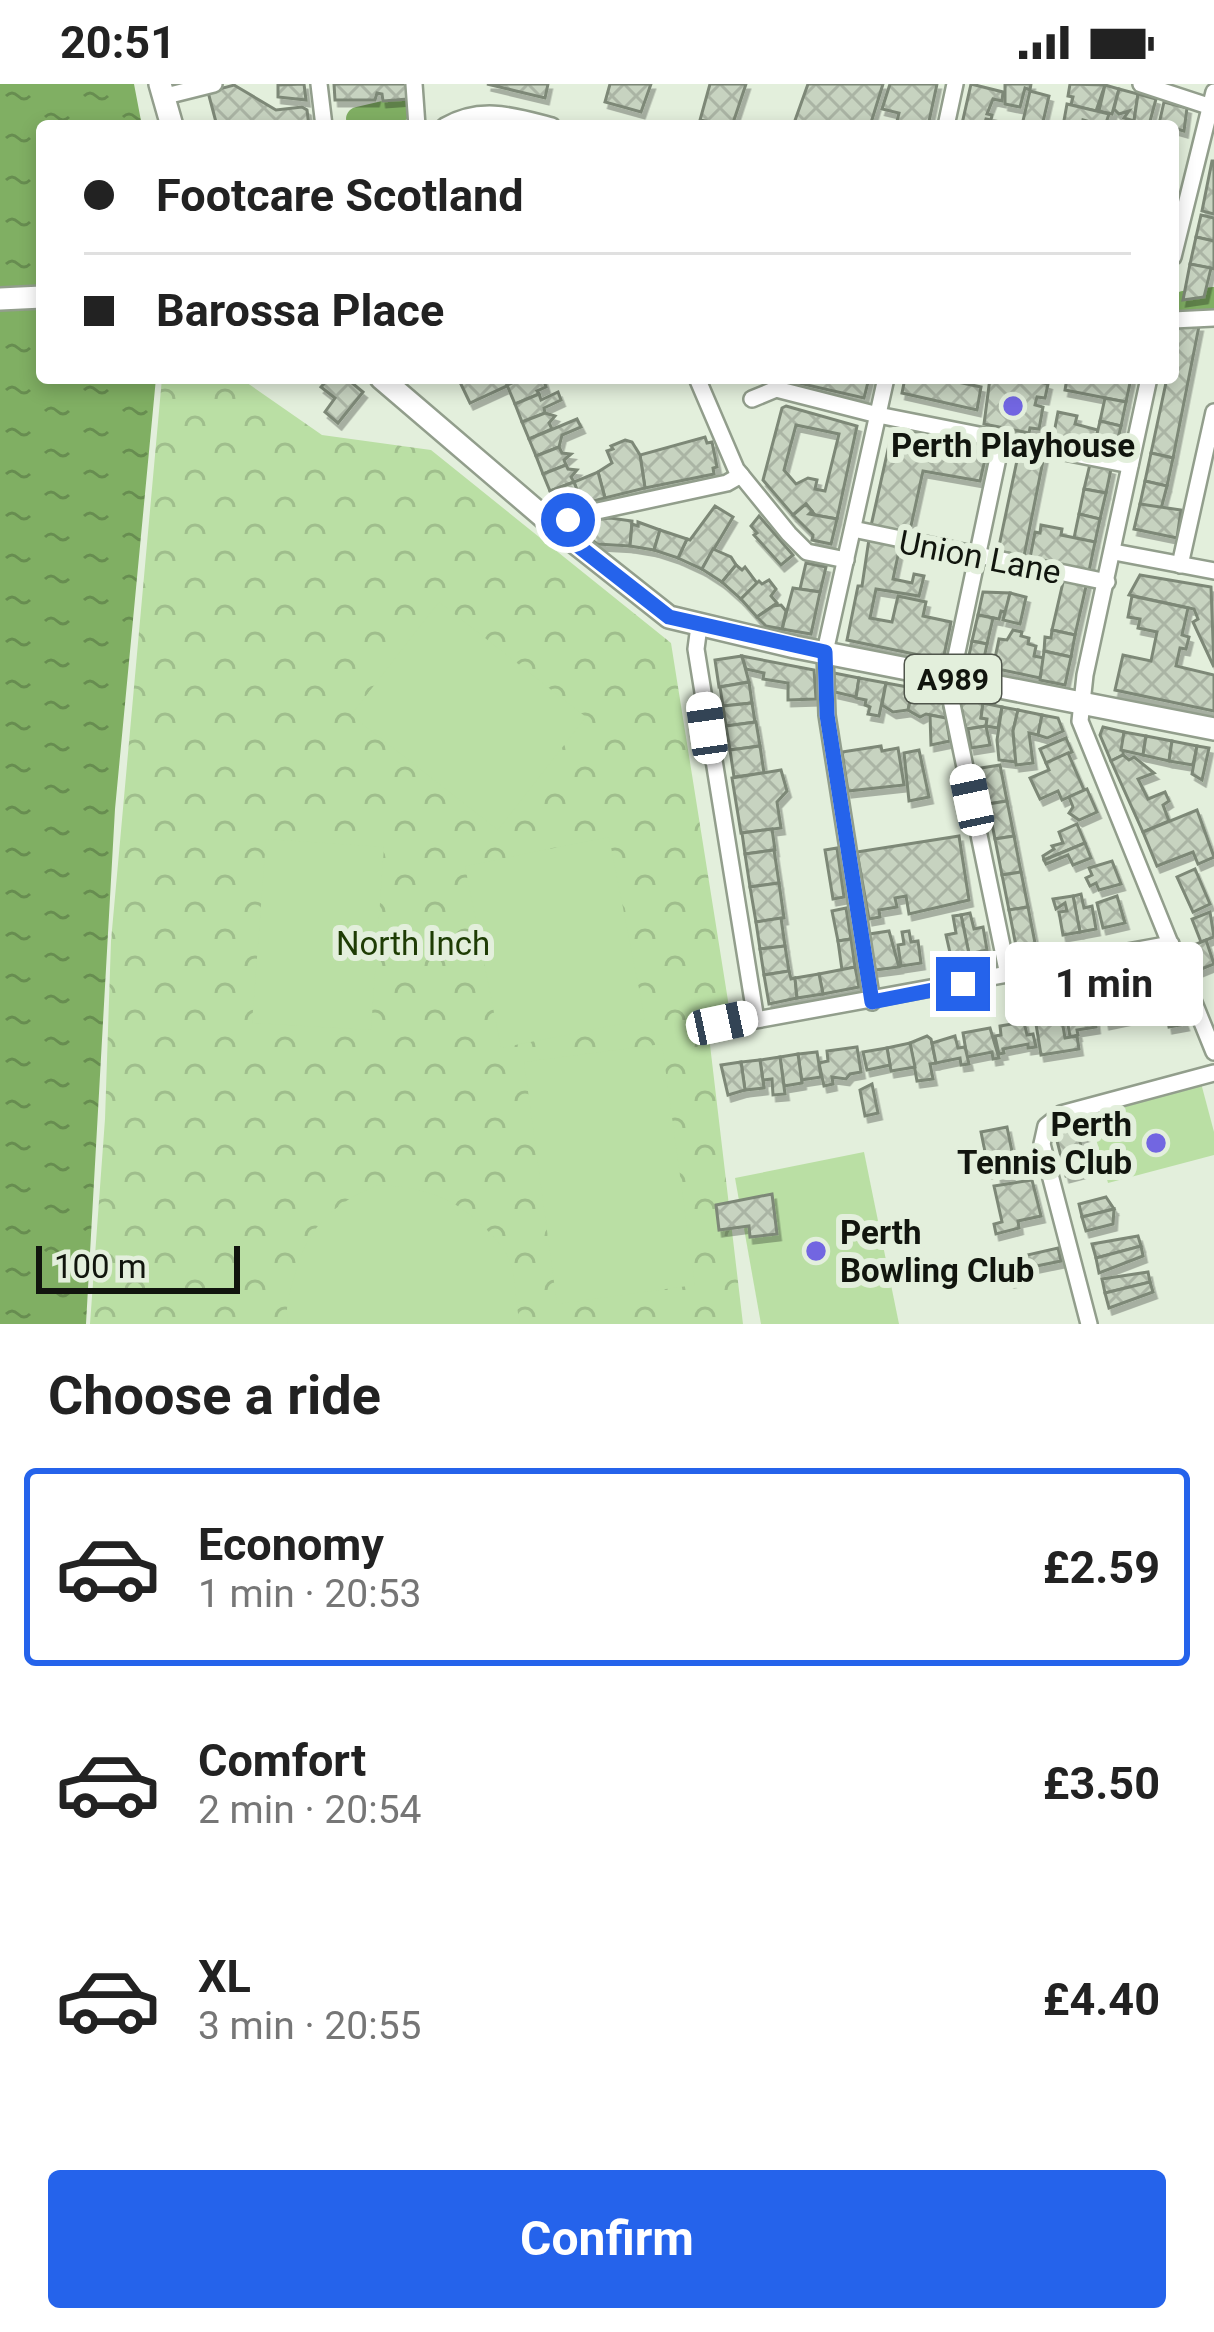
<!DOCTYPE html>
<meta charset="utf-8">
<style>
body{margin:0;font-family:Roboto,sans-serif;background:#f2f2f2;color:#222;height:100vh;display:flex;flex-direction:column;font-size:45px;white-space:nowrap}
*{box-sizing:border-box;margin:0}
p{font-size:39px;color:#767676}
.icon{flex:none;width:66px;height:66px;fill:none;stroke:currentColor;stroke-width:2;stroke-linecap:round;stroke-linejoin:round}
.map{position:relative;height:1240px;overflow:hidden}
.details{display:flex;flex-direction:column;background:#fff;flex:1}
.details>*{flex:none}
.guide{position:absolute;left:36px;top:36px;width:1143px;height:264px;border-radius:12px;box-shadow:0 6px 18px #0003;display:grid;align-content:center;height:264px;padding:0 48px;background:#fff}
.scale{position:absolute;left:36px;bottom:30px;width:204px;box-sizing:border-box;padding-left:12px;border:6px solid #11150e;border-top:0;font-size:33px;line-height:42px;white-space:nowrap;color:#11150e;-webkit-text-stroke:9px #e3efdc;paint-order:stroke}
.end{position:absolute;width:54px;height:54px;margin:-27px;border:15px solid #2563eb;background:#fff;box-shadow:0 0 0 6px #fff}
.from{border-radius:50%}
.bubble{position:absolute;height:84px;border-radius:12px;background:#fff;box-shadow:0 6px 18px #0003;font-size:39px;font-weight:700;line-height:84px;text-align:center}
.car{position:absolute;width:36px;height:72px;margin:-36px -18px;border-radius:15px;box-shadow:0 0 9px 3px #0007;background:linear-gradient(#fff 24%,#345 0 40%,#fff 0 76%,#345 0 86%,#fff 0)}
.guide b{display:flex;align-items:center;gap:42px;height:114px;font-size:45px}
.guide b+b{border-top:3px solid #e0e0e0}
.guide i{width:30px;height:30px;background:#222}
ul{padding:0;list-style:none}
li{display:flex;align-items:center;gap:36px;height:198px;margin:0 24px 18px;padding:0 24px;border:6px solid transparent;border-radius:12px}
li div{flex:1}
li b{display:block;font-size:45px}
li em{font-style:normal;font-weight:700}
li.current{border-color:#2563eb}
li>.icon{width:108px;height:108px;stroke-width:1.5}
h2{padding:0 48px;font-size:54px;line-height:144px}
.button{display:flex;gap:24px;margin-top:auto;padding:24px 48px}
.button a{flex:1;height:138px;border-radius:12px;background:#2563eb;color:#fff;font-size:48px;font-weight:700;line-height:138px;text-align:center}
.status{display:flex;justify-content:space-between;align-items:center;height:84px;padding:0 60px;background:#fff;direction:ltr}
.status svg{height:33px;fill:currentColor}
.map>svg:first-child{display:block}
.forest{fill:url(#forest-crowns)}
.pitch{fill:#badfa4}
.water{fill:url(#water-ripples)}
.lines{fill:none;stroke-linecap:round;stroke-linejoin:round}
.river{stroke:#80af63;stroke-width:24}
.building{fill:url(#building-cross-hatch);stroke:#7d8877;stroke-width:3;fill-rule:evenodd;filter:url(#shadow)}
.minor-casing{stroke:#929e8c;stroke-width:20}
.major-casing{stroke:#929e8c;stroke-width:26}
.minor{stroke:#fff;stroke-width:15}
.major{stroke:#fff;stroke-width:21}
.route{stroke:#2563eb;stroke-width:15}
.poi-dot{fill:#7266e1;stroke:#e3efdc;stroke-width:4.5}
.labels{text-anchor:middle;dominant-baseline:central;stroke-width:12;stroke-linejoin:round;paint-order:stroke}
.shield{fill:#e3efdc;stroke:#50564c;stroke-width:3}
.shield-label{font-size:30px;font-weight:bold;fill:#11150e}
.poi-label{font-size:33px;font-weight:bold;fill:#11150e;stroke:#e3efdc}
.street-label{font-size:33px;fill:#11150e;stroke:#e3efdc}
.park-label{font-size:33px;fill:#1e3c04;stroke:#e3efdc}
</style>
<div class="status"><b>20:51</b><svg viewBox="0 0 49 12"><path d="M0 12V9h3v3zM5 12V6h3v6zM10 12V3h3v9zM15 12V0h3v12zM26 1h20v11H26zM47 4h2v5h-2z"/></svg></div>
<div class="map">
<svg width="1214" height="1240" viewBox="0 0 1214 1240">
<defs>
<pattern id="forest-crowns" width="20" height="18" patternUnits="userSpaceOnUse" patternTransform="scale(3)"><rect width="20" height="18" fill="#badfa4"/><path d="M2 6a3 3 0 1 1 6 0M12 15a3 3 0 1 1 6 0" fill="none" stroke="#9fbe8c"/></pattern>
<pattern id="water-ripples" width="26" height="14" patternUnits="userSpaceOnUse" patternTransform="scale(3)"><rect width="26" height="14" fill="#80af63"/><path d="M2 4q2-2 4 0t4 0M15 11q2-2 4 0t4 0" fill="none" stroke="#678d50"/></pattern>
<pattern id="building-cross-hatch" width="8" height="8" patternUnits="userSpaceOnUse" patternTransform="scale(3)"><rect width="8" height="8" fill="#c7d3c0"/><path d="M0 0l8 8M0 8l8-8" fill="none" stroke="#aab4a4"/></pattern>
<filter id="shadow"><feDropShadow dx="3.5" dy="6" stdDeviation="0" flood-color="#0004"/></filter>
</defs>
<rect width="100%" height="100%" fill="#e3efdc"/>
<polygon class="forest" points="162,294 240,294 322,351 431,366 671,559 729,923 706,927 743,1240 90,1240 105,1035 111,857"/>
<g class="pitch">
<polygon points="439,518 586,633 498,746 351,631"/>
<polygon points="609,753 645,935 501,964 465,782"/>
<polygon points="266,755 384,763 371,946 252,939"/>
<polygon points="662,960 695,1201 557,1220 524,978"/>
<polygon points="1201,999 1214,1048 1214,1071 1108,1099 1089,1029"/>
<polygon points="864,1068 899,1240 761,1240 735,1094"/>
<path d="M 378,1101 C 425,1103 454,1113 487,1146 C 497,1156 509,1169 512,1184 C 516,1202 516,1222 520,1240 L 288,1240 C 285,1223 289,1210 294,1194 C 306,1144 332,1120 378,1101 Z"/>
</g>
<polygon class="water" points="0,0 134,0 142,42 42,42 42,294 156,294 115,725 86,1240 0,1240"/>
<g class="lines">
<g class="river">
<polyline points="358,35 401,25"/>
<polyline points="1184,219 1214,215"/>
</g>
</g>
<g class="building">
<polygon points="304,0 306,16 278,13 278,1"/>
<polygon points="334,0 408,0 408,15 383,17 382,10 377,9 375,16 335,16"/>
<polygon points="487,0 548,0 545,14"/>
<polygon points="610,0 651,0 641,28 605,18"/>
<polygon points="710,0 746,0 732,42 700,36"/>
<polygon points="808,0 883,0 870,42 793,42"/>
<polygon points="890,0 937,0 928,42 896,41 899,29 882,25"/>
<polygon points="971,0 1003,8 1002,17 993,15 987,30 992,31 991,36 986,35 984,42 962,40"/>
<polygon points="1005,0 1031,0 1030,6 1025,4 1020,23 1005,20"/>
<polygon points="1070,0 1105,1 1096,27 1071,21 1073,13 1068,12"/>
<polygon points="234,1 276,26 302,23 307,26 309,42 217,42 208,8"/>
<polygon points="1105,1 1119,5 1112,30 1099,27"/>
<polygon points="1119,5 1138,10 1134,37 1124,34 1129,27 1119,30 1114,25"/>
<polygon points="1030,7 1049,12 1042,42 1022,41"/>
<polygon points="1138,10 1156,15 1149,41 1134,37"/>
<polygon points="1164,18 1187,24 1184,47 1159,40"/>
<polygon points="1067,20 1109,30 1105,42 1083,36 1082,42 1063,42"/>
<polygon points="1212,77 1214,77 1214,130 1202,127"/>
<polygon points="1201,131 1214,134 1214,157 1196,153"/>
<polygon points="1196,153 1214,157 1214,185 1190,180"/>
<polygon points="1190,180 1211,184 1204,213 1183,216"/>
<polygon points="1178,242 1199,242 1173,374 1151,369 1167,294 1173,294"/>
<polygon points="329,294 346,294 363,308 338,339 325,328 335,314 321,303"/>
<polygon points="458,294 524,294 470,319"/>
<polygon points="524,294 543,294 546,303 537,307 539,310 515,320 507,301"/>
<polygon points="795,294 869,294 864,314 794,298"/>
<polygon points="905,294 939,294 981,303 977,326 902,309"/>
<polygon points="990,294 1041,294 1040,298 1048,300 1045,314 1037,313 1035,321 1043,323 1039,345 1030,344 1029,349 984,340"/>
<polygon points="1067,294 1131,294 1126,318 1065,306"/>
<polygon points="558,308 561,316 544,324 545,329 522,338 515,320 539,310 541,316"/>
<polygon points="1105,314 1126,318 1121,342 1100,337"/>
<path d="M 786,322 L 857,342 L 837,435 L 815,431 L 806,420 L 793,431 L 763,396 L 782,324 ZM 796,341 L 839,350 L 825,407 L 815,405 L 817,396 L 808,394 L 796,400 L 784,386 Z"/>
<polygon points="1058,328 1077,332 1075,340 1098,346 1094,363 1053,354"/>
<polygon points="545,329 555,332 549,339 552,345 529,355 522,338"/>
<polygon points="577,335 581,343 562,351 559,363 536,372 529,355"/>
<polygon points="1100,337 1121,342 1115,367 1094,363"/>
<polygon points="893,343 988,362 980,397 923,387 909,451 871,442"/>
<polygon points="705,353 707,359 712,358 717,383 713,384 714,390 645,404 640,371"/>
<polygon points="625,356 632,358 640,371 645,404 605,414 598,388 612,379 607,367 613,365 611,362"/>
<polygon points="559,363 562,369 571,370 564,376 566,381 543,390 536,372"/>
<polygon points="1019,367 1044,372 1024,472 998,467"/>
<polygon points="1151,369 1173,374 1167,402 1145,397"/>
<polygon points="1090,380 1111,385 1106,409 1084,405"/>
<polygon points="566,381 568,385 577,386 571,393 574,398 550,407 543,390"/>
<polygon points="598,388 605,414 582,420 574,398"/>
<polygon points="1145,397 1167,402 1161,425 1140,420"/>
<polygon points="574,398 582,420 557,425 550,407"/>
<polygon points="1084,405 1106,409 1100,435 1079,430"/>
<polygon points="806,420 812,427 809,430 837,435 831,460 812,456 813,451 793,431"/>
<polygon points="1140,420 1181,426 1177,454 1134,445"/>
<polygon points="715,422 733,433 702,485 678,474 687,455 690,456"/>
<polygon points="1079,430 1100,435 1095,458 1074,454"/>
<polygon points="759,432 793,471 781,481 754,451 757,449 751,442"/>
<polygon points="610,434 632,437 630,462 597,460 577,444 583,437"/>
<polygon points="638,438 660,446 654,466 630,462 632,440 638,442"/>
<polygon points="1041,441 1062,445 1061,451 1095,458 1089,487 1030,474 1035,448 1040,449"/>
<polygon points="660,446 687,455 678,474 654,466"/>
<polygon points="869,455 900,462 893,495 912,499 914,490 924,492 919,512 876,505 870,534 892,538 898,512 926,518 923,532 951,538 943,576 847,556 858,502 862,502"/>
<polygon points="713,465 731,473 736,481 722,498 702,485"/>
<polygon points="806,479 826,483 820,508 800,505"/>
<polygon points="736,481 742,486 745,483 757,499 741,515 722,498"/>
<polygon points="1140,491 1211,503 1214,583 1193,538 1198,535 1194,525 1129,511"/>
<polygon points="1064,494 1087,498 1075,551 1052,546"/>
<polygon points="769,496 776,505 771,512 777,519 757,533 741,515 759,497 762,500"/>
<polygon points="793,504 820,508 811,550 782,545"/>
<polygon points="983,508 1010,509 1006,528 1001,527 999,535 978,531"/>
<polygon points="1010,509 1026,513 1020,540 1003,536"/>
<polygon points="1132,512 1188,524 1182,551 1189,553 1186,565 1180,564 1176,582 1214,591 1214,627 1115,606 1123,571 1151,577 1157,548 1138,544 1140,535 1128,533"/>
<polygon points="781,521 786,527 782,545 766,542 757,533 773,522"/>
<polygon points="978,531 993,534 987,560 972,557"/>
<polygon points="1013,546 1022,548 1021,552 1029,554 1028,560 1036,562 1034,572 1044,574 1040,594 993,584 999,555 1007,556"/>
<polygon points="1052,546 1075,551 1071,573 1044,567 1045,553 1051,554"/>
<polygon points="972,557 987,560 982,584 967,581"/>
<polygon points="1044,567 1071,573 1065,601 1040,596"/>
<polygon points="742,572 749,598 719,603 715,576"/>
<polygon points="742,572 814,586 816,615 788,616 788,599 763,595 764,589 746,585"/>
<polygon points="834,589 859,594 856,613 835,608"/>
<polygon points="859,594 886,599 879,632 868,630 870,623 865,621 866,616 856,614"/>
<polygon points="749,598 752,619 723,622 720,603"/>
<polygon points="886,599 913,604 908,626 893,628 882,621"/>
<polygon points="913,604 941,610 946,634 926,630 920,633 908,626"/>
<polygon points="963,615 983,619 981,634 987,635 986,642 966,645 960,618"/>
<polygon points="752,619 755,638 726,642 723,622"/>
<polygon points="983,619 1002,623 998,644 986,642 987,635 981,634"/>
<polygon points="1002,623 1018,626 1013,647 1016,678 999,676 997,656"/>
<polygon points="1018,626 1042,631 1038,651 1029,649 1033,679 1016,681 1013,647"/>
<polygon points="930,631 946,634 950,657 931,661"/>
<polygon points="1042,631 1058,634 1063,647 1047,654 1038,651"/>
<polygon points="756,638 760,662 730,666 726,642"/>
<polygon points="986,642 990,661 971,664 968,645"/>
<polygon points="1103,643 1124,648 1123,671 1111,677 1100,651"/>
<polygon points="1124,648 1146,652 1143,671 1121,666"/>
<polygon points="1146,652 1172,657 1169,677 1143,671"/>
<polygon points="1066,654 1072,668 1046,679 1040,665"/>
<polygon points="1172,657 1197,662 1193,681 1169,677"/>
<polygon points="760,662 764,689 734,693 730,666"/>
<polygon points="881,662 882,667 898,664 904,701 848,707 842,668"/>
<polygon points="1197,662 1209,664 1202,696 1192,690"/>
<polygon points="919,666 929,713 909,717 904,669"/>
<polygon points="1068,669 1084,706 1062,716 1058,707 1040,715 1030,694 1049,686 1046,679"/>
<polygon points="1123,671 1129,676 1134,673 1154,689 1138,695 1148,715 1165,708 1169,717 1163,721 1169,737 1143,748 1111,677"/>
<polygon points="1000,681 1007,717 988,720 981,684"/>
<polygon points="781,686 787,707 777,718 781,744 741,749 732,694"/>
<polygon points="1087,705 1097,728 1079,736 1069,729 1073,723 1069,713"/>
<polygon points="1007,717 1014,752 995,755 988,720"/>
<polygon points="1197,726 1214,773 1198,780 1193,768 1157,782 1143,748"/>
<polygon points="1077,740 1085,759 1044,776 1043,772 1054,765 1052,762 1063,759 1059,748"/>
<polygon points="772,745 775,766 745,770 742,749"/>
<polygon points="959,752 969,816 909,830 906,812 895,814 897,823 879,826 880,833 869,835 857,768"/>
<polygon points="1014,752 1021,788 1002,791 995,755"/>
<polygon points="1085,759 1091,774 1073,781 1068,771 1046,780 1044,776"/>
<polygon points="837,764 844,813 833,815 825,766"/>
<polygon points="774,766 779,799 750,803 745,770"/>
<polygon points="1112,777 1121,800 1099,806 1096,799 1090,802 1086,794 1092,791 1089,784"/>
<polygon points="1195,785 1210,820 1193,828 1177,793"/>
<polygon points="1021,788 1028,823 1009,826 1002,791"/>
<polygon points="779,799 784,834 756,838 750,803"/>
<polygon points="1081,810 1084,824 1092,822 1096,845 1080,848 1073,812"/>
<polygon points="1073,812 1080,848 1063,851 1059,828 1067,827 1065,819 1056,825 1053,815"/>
<polygon points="1117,812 1125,839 1103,844 1097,819"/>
<polygon points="1028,823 1035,859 1016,862 1009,826"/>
<polygon points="846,824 851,855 838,857 832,827"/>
<polygon points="1210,828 1214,853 1201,858 1192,835"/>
<polygon points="970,829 974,845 983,843 987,866 969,870 961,831"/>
<polygon points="961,831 969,870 951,873 946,851 956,849 953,832"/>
<polygon points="781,834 785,862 760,865 756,838"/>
<polygon points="889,847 899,883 875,886 869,850"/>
<polygon points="909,847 911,858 918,857 921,879 901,882 898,861 904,860 902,848"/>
<polygon points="851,855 855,883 842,886 838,857"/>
<polygon points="1206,856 1214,880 1199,886 1189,863"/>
<polygon points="785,862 789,887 764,891 760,865"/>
<polygon points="855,883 859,903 823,910 819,890"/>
<polygon points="789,887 791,895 795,894 797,914 769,920 764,891"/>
<polygon points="819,890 823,910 797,914 795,894"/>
<polygon points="1163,909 1167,930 1142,932 1139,913"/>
<polygon points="1174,910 1185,940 1169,943 1164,912"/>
<polygon points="1128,918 1135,933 1106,939 1103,923"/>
<polygon points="1093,925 1098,926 1100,933 1095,934 1096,943 1077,946 1078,951 1070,953 1066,929"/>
<polygon points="1061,930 1065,954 1077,952 1079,965 1041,971 1035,934"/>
<polygon points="1024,938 1027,951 1033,950 1036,963 1028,964 1028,960 1003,965 1004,969 999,970 995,952 1001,951 1000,942"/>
<polygon points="990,944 999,974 993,975 992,968 967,973 963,949"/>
<polygon points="927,952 931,955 936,979 930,980 933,995 917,997 910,959"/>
<polygon points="955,952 958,964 965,963 969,980 961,981 960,974 936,979 932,959"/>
<polygon points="910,959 915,983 891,987 887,964"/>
<polygon points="857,963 861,988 850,990 846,995 832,993 833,1000 824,1002 819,979 828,977 827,967"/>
<polygon points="887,964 890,981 867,986 863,968"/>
<polygon points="817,968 821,993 801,996 802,999 798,970"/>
<polygon points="798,970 802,999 784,1002 780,973"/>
<polygon points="780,973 785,1010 773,1011 772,995 763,996 764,1004 760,976"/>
<polygon points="760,976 764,1004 745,1006 741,978"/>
<polygon points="741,978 745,1006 728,1011 721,981"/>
<polygon points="872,1000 878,1029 865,1032 860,1006"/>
<polygon points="1085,1037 1088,1050 1079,1053 1083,1072 1090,1071 1093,1085 1066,1092 1054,1045"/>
<polygon points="1007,1043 1015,1082 1010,1083 1011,1090 998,1093 997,1086 989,1088 981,1048"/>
<polygon points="1032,1096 1041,1132 1018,1137 1019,1144 996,1150 994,1140 1002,1138 994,1102"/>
<polygon points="772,1110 777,1150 750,1153 749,1142 719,1146 716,1121"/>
<polygon points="1106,1113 1114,1125 1082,1133 1079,1120"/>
<polygon points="1114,1125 1113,1140 1086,1147 1082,1133"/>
<polygon points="1138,1152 1141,1162 1096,1174 1092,1160"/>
<polygon points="1141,1162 1143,1172 1099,1189 1096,1174"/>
<polygon points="1058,1164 1061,1177 1022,1185 1024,1195 1011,1197 1008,1186 1017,1184 1014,1174"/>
<polygon points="1148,1188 1150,1198 1105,1209 1102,1195"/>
<polygon points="1150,1198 1153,1208 1109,1224 1105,1209"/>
</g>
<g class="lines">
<defs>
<g id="minor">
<polyline points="319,0 324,42"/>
<polyline points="414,0 417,42"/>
<polyline points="1141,0 1214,24"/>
<polyline points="162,13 214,0"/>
<path d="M 445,42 C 481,21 514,32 552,42"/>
<polyline points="946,42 955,0"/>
<polyline points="1173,173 1214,8"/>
<polyline points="1173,236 1214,234"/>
<polyline points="697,294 736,385 789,450 807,468 846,476"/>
<polyline points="1149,294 1085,591 1080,637 1214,968"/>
<polyline points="752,315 776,305 878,331 1130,381"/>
<polyline points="1002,355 949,606 1008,891"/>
<polyline points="853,445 1107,498"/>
<polyline points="558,446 568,436 588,429 727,399 741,391"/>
<polyline points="1114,468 1214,487"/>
<polyline points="1180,481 1214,328"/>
<polyline points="699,542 696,565 756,936 1171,860"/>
<polyline points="872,918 827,631 825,568 886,294"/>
<polyline points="722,939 754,933"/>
<polyline points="1089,1240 1042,1060 1046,1042 1061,1030 1214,989"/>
</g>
<g id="major">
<polyline points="160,0 172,42"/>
<polyline points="0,215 42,213"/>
<polyline points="381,294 554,442 669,533 795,563 1214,645"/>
</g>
</defs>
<use href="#minor" class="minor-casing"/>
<use href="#major" class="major-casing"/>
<use href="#minor" class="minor"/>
<use href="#major" class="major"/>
</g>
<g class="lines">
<polyline class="route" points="568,436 558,446 669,533 825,568 827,631 872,918 963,900"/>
</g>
<g class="poi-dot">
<circle cx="1013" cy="322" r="12"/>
<circle cx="1156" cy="1059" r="12"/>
<circle cx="816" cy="1167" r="12"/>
</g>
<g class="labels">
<rect class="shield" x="905" y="571" width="96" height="48" rx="9"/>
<g class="shield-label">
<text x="953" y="595">A989</text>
</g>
<g class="poi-label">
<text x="1013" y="361">Perth Playhouse</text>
<text x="1132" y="1040" text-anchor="end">Perth<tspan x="1132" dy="38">Tennis Club</tspan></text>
<text x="840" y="1148" text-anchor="start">Perth<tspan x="840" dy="38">Bowling Club</tspan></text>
</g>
<g class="street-label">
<text transform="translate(980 473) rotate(11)">Union Lane</text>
</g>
<g class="park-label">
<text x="413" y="859">North Inch</text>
</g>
</g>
</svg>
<div class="scale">100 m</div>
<i class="end from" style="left:568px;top:436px"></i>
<i class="end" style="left:963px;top:900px"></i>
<div class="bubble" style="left:1005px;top:858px;width:198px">1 min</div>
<i class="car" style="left:707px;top:644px;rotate:352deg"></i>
<i class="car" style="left:972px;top:716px;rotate:348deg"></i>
<i class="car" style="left:722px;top:939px;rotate:78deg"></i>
<div class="guide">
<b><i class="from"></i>Footcare Scotland</b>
<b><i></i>Barossa Place</b>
</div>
</div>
<section class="details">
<h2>Choose a ride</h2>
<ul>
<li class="current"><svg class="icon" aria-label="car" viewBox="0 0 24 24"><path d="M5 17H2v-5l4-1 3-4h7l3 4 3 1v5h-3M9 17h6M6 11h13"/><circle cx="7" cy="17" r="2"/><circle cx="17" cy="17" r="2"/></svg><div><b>Economy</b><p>1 min · 20:53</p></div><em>£2.59</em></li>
<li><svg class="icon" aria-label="car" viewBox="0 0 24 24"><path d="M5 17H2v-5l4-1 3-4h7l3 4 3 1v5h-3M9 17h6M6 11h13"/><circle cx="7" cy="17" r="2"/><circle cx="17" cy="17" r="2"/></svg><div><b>Comfort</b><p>2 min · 20:54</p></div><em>£3.50</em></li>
<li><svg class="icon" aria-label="car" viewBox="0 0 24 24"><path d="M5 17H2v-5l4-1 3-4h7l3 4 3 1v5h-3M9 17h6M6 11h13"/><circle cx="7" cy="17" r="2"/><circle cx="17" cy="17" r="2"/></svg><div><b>XL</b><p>3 min · 20:55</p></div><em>£4.40</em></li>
</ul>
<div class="button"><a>Confirm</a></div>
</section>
